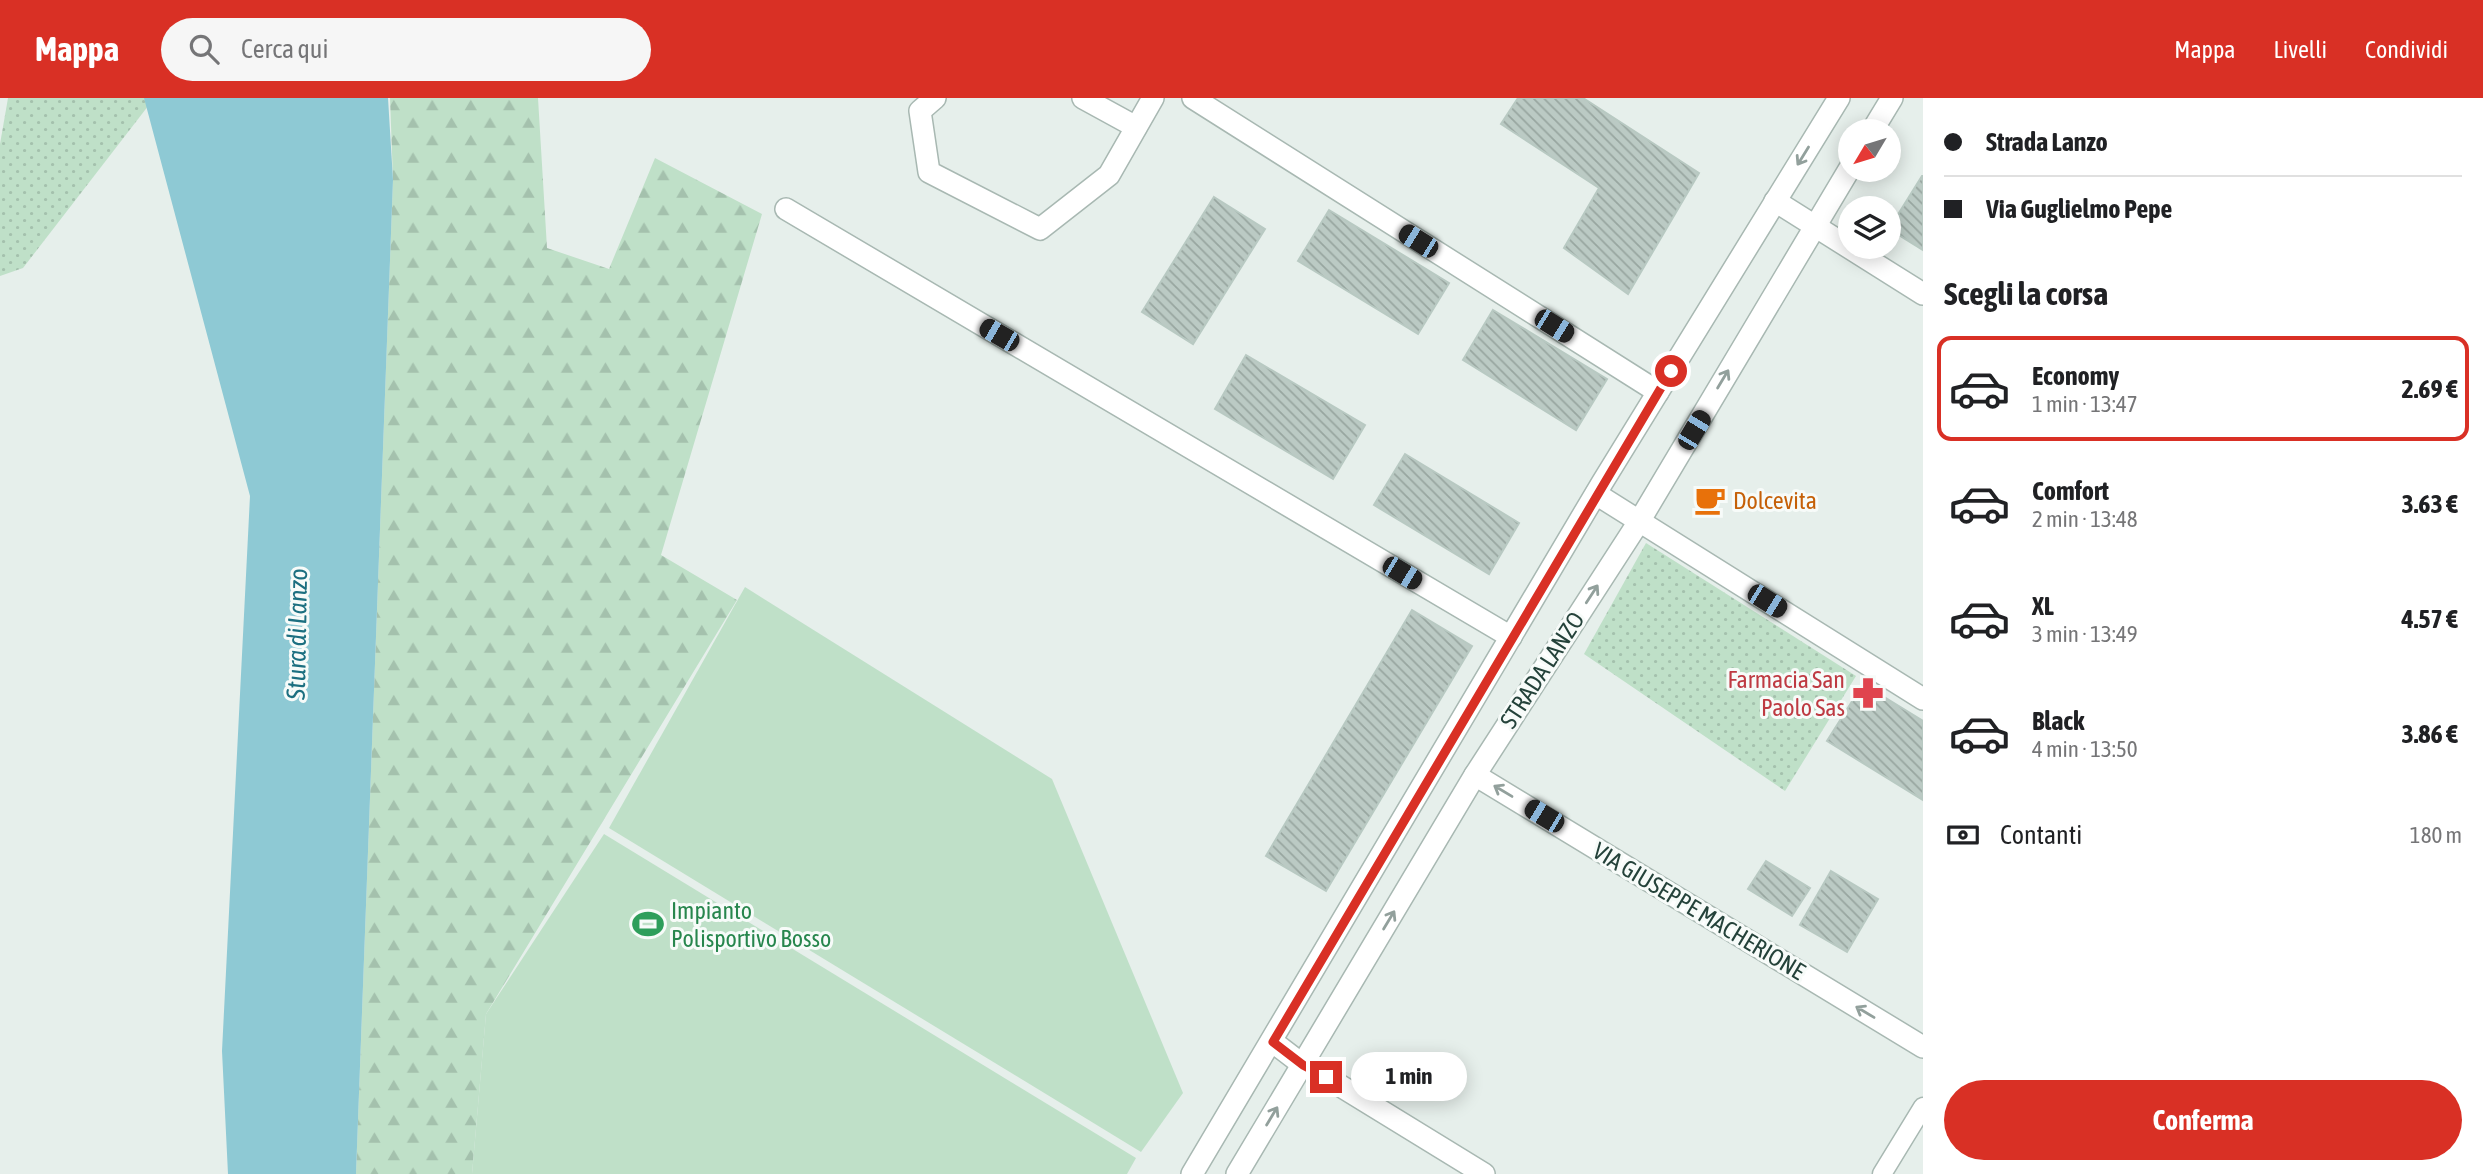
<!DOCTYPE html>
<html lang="it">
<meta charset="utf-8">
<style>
body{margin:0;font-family:"Asap Condensed",sans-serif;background:#f6f6f6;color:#202124;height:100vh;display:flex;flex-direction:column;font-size:26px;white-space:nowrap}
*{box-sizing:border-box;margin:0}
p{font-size:23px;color:#757577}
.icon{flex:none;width:38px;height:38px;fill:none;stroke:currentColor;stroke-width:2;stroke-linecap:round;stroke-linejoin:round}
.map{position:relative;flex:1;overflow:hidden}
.panel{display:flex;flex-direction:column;background:#fff;width:560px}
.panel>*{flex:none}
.guide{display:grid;align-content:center;height:154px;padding:0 21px;background:#fff}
.needle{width:46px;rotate:232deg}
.fabs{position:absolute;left:1838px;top:21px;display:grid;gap:14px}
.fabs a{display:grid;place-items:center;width:63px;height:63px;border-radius:50%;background:#fff;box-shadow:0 4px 18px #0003;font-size:35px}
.end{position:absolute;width:32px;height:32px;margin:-16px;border:9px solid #d93025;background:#fff;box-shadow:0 0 0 4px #fff}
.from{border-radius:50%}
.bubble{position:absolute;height:49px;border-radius:24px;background:#fff;box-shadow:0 4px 18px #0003;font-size:23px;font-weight:700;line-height:49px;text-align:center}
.car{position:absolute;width:21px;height:42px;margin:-21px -10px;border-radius:9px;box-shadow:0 0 5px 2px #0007;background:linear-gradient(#222 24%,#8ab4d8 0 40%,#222 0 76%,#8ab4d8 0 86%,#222 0)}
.guide b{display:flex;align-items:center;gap:24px;height:66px;font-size:26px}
.guide b+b{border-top:2px solid #e0e0e0}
.guide i{width:18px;height:18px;background:#202124}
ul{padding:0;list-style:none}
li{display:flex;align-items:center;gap:21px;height:105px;margin:0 14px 10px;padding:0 7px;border:4px solid transparent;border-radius:14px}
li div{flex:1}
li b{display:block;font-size:26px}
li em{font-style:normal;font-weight:700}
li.active{border-color:#d93025}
li>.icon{width:63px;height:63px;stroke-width:1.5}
h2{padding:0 21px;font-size:32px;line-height:84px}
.pay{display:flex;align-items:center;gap:18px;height:77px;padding:0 21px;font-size:26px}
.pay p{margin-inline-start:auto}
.primary-button{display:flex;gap:14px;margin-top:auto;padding:14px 21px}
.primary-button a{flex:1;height:80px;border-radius:42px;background:#d93025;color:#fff;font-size:28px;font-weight:700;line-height:80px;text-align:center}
header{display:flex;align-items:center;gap:42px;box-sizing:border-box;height:98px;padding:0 35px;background:#d93025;color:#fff}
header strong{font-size:33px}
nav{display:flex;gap:38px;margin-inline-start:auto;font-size:24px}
.search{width:490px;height:63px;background:#f6f6f6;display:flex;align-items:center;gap:18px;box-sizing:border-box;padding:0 24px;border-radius:38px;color:#757577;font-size:26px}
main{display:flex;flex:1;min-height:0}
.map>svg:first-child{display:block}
.grass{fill:url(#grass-dots)}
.forest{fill:url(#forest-firs)}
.park{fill:#bfe0c8}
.water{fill:#8ec9d4}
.building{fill:url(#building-back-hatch);stroke:#b8c9c2;stroke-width:2}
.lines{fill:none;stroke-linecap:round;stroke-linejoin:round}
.service-casing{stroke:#a8b8b2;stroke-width:21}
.minor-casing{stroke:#a8b8b2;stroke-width:24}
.tertiary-casing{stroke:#a8b8b2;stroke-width:24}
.service{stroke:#fff;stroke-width:18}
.minor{stroke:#fff;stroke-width:21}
.tertiary{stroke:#fff;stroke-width:21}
.oneway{stroke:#92a09c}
.route{stroke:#d93025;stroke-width:9}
.labels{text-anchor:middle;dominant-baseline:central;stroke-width:6;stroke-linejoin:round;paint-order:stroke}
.food-label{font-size:24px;fill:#c56008;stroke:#f7fbf9;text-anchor:start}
.street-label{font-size:24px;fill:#24423a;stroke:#f7fbf9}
.health-label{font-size:24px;fill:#be3a42;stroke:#f7fbf9;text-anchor:end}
.leisure-label{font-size:24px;fill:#27864d;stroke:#f7fbf9;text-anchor:start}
.water-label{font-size:26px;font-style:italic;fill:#1c6f80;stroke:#f7fbf9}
</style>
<header>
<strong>Mappa</strong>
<div class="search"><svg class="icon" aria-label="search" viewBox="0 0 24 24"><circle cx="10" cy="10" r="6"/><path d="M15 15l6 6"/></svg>Cerca qui</div>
<nav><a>Mappa</a><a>Livelli</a><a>Condividi</a></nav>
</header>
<main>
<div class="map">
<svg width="1923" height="1076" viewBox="0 0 1923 1076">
<defs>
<pattern id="grass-dots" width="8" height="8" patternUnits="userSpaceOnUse" patternTransform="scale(1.75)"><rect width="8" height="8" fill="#bfe0c8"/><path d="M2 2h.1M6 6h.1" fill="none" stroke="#a4c1ad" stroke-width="1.8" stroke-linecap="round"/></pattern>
<pattern id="forest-firs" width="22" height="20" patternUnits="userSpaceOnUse" patternTransform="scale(1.75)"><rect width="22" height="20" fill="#bfe0c8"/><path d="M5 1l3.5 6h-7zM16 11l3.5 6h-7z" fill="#a4c1ad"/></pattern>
<pattern id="building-back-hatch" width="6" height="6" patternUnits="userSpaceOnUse" patternTransform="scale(1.75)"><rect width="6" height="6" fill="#bbcac4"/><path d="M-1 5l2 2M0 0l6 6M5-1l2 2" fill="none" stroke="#98a6a0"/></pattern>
</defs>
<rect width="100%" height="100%" fill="#e6efeb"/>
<g class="grass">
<polygon points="8,0 152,0 152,3 23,170 0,178 0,46"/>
<polygon points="1646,445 1856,578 1785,693 1584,556"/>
</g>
<polygon class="forest" points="390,0 538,0 547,150 609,171 655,60 762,116 661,457 737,502 486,916 472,1076 356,1076 393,82"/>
<g class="park">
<polygon points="745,489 1052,681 1183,995 1141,1054 609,730"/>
<polygon points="604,736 1136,1060 1127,1076 472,1076 486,916"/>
</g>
<polygon class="water" points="144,0 388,0 393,82 356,1076 228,1076 222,953 250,398"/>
<g class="building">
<polygon points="1518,0 1583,0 1699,75 1628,196 1564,150 1599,90 1501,26"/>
<polygon points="1922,78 1923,78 1923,152 1889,131"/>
<polygon points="1214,99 1265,131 1193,246 1142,214"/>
<polygon points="1329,112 1449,185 1418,236 1298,163"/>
<polygon points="1493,212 1607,281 1576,332 1463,262"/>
<polygon points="1246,257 1365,327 1333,381 1215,311"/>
<polygon points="1405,356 1519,425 1489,476 1374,407"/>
<polygon points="1412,512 1472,548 1326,793 1266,758"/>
<polygon points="1863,586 1923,623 1923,702 1827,643"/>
<polygon points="1766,763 1810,790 1792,818 1748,791"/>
<polygon points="1831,773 1878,801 1847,854 1800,827"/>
</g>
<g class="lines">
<defs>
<polyline id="service" points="1882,1076 1923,1009"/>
<g id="minor">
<polyline points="935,0 920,13 929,74 1040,131 1109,77 1153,0"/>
<polyline points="1083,0 1136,29"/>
<polyline points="1193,0 1658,294"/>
<polyline points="1775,103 1923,196"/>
<polyline points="786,111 1511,539"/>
<polyline points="1596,396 1923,601"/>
<polyline points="1475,677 1923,949"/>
<polyline points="1273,944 1303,967 1326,979 1484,1076"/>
</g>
<g id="tertiary">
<polyline points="1872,33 1892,0"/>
<polyline points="1192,1076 1602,385 1839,0"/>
<polyline points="1237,1076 1475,677 1640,422 1850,70"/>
</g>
</defs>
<use href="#service" class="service-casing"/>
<use href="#minor" class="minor-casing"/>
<use href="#tertiary" class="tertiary-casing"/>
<use href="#service" class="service"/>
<use href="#minor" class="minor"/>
<use href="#tertiary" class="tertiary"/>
</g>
<defs><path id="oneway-shaft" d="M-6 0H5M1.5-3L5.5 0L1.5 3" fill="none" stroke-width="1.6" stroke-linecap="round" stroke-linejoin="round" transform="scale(1.75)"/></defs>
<g class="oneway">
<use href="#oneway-shaft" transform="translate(1803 58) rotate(122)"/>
<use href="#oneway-shaft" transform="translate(1723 281) rotate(-59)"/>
<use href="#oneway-shaft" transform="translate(1592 496) rotate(-57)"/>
<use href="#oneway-shaft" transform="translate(1503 693) rotate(-149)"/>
<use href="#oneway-shaft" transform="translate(1389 822) rotate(-59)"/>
<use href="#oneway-shaft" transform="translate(1865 914) rotate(-149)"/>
<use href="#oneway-shaft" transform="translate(1272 1018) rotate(-59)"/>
</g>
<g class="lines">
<polyline class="route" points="1326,979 1303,967 1273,944 1671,273"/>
</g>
<defs>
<symbol id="cafe-bare" viewBox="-9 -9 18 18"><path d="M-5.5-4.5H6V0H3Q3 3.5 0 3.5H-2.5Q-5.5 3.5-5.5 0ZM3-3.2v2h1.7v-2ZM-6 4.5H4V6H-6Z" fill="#e8710a" stroke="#f7fbf9" stroke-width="2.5" paint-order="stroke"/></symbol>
<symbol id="pharmacy-bare" viewBox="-9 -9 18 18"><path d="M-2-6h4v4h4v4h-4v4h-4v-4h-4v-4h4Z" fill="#e0444e" stroke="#f7fbf9" stroke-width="2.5" paint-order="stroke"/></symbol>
<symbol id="stadium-bare" viewBox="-9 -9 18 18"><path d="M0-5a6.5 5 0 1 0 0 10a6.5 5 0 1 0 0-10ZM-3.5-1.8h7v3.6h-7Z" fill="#2e9e5b" stroke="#f7fbf9" stroke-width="2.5" paint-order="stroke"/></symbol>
</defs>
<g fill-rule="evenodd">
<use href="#cafe-bare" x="1688" y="380" width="44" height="44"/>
<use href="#pharmacy-bare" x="1846" y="573" width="44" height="44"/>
<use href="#stadium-bare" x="626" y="804" width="44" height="44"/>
</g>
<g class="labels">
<g class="food-label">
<text x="1733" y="402">Dolcevita</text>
</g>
<g class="street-label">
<text transform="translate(1542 572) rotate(-57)">STRADA LANZO</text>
<text transform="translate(1699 813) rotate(31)">VIA GIUSEPPE MACHERIONE</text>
</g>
<g class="health-label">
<text x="1845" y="581">Farmacia San<tspan x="1845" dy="28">Paolo Sas</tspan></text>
</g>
<g class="leisure-label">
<text x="671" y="812">Impianto<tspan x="671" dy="28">Polisportivo Bosso</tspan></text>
</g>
<g class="water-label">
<text transform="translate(297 536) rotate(-89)">Stura di Lanzo</text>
</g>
</g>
</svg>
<div class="fabs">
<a><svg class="needle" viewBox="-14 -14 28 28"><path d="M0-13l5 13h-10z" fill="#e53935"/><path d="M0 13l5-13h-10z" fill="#757577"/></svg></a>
<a><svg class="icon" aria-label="layers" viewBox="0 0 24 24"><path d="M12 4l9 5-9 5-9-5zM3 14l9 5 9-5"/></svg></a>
</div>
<i class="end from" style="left:1671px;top:273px"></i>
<i class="end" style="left:1326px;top:979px"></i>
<div class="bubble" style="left:1351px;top:954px;width:116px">1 min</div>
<i class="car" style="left:1418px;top:143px;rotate:302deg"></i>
<i class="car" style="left:1554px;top:228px;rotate:122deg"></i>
<i class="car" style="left:999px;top:237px;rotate:300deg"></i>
<i class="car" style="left:1694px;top:332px;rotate:31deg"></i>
<i class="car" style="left:1402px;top:475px;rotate:121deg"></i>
<i class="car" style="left:1767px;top:503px;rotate:122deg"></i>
<i class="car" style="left:1544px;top:718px;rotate:301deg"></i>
</div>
<section class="panel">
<div class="guide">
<b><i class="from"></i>Strada Lanzo</b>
<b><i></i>Via Guglielmo Pepe</b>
</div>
<h2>Scegli la corsa</h2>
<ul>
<li class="active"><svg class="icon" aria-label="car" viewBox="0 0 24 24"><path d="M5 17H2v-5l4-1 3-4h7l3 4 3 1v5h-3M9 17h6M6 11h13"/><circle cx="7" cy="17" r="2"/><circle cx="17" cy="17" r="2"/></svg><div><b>Economy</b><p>1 min · 13:47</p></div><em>2.69 €</em></li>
<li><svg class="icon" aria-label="car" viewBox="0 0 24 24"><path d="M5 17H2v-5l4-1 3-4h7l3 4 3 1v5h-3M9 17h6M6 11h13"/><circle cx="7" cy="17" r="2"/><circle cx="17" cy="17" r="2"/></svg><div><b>Comfort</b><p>2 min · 13:48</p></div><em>3.63 €</em></li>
<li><svg class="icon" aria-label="car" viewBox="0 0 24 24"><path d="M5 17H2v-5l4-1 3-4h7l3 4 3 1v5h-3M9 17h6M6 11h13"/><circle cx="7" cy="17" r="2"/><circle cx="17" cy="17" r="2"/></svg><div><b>XL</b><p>3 min · 13:49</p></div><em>4.57 €</em></li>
<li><svg class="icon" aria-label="car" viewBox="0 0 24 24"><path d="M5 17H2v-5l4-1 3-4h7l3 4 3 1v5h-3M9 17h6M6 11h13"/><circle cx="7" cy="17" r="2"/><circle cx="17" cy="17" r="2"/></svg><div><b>Black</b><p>4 min · 13:50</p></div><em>3.86 €</em></li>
</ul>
<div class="pay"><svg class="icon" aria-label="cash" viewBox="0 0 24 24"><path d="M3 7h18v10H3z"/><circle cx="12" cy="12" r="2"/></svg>Contanti<p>180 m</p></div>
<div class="primary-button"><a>Conferma</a></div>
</section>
</main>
